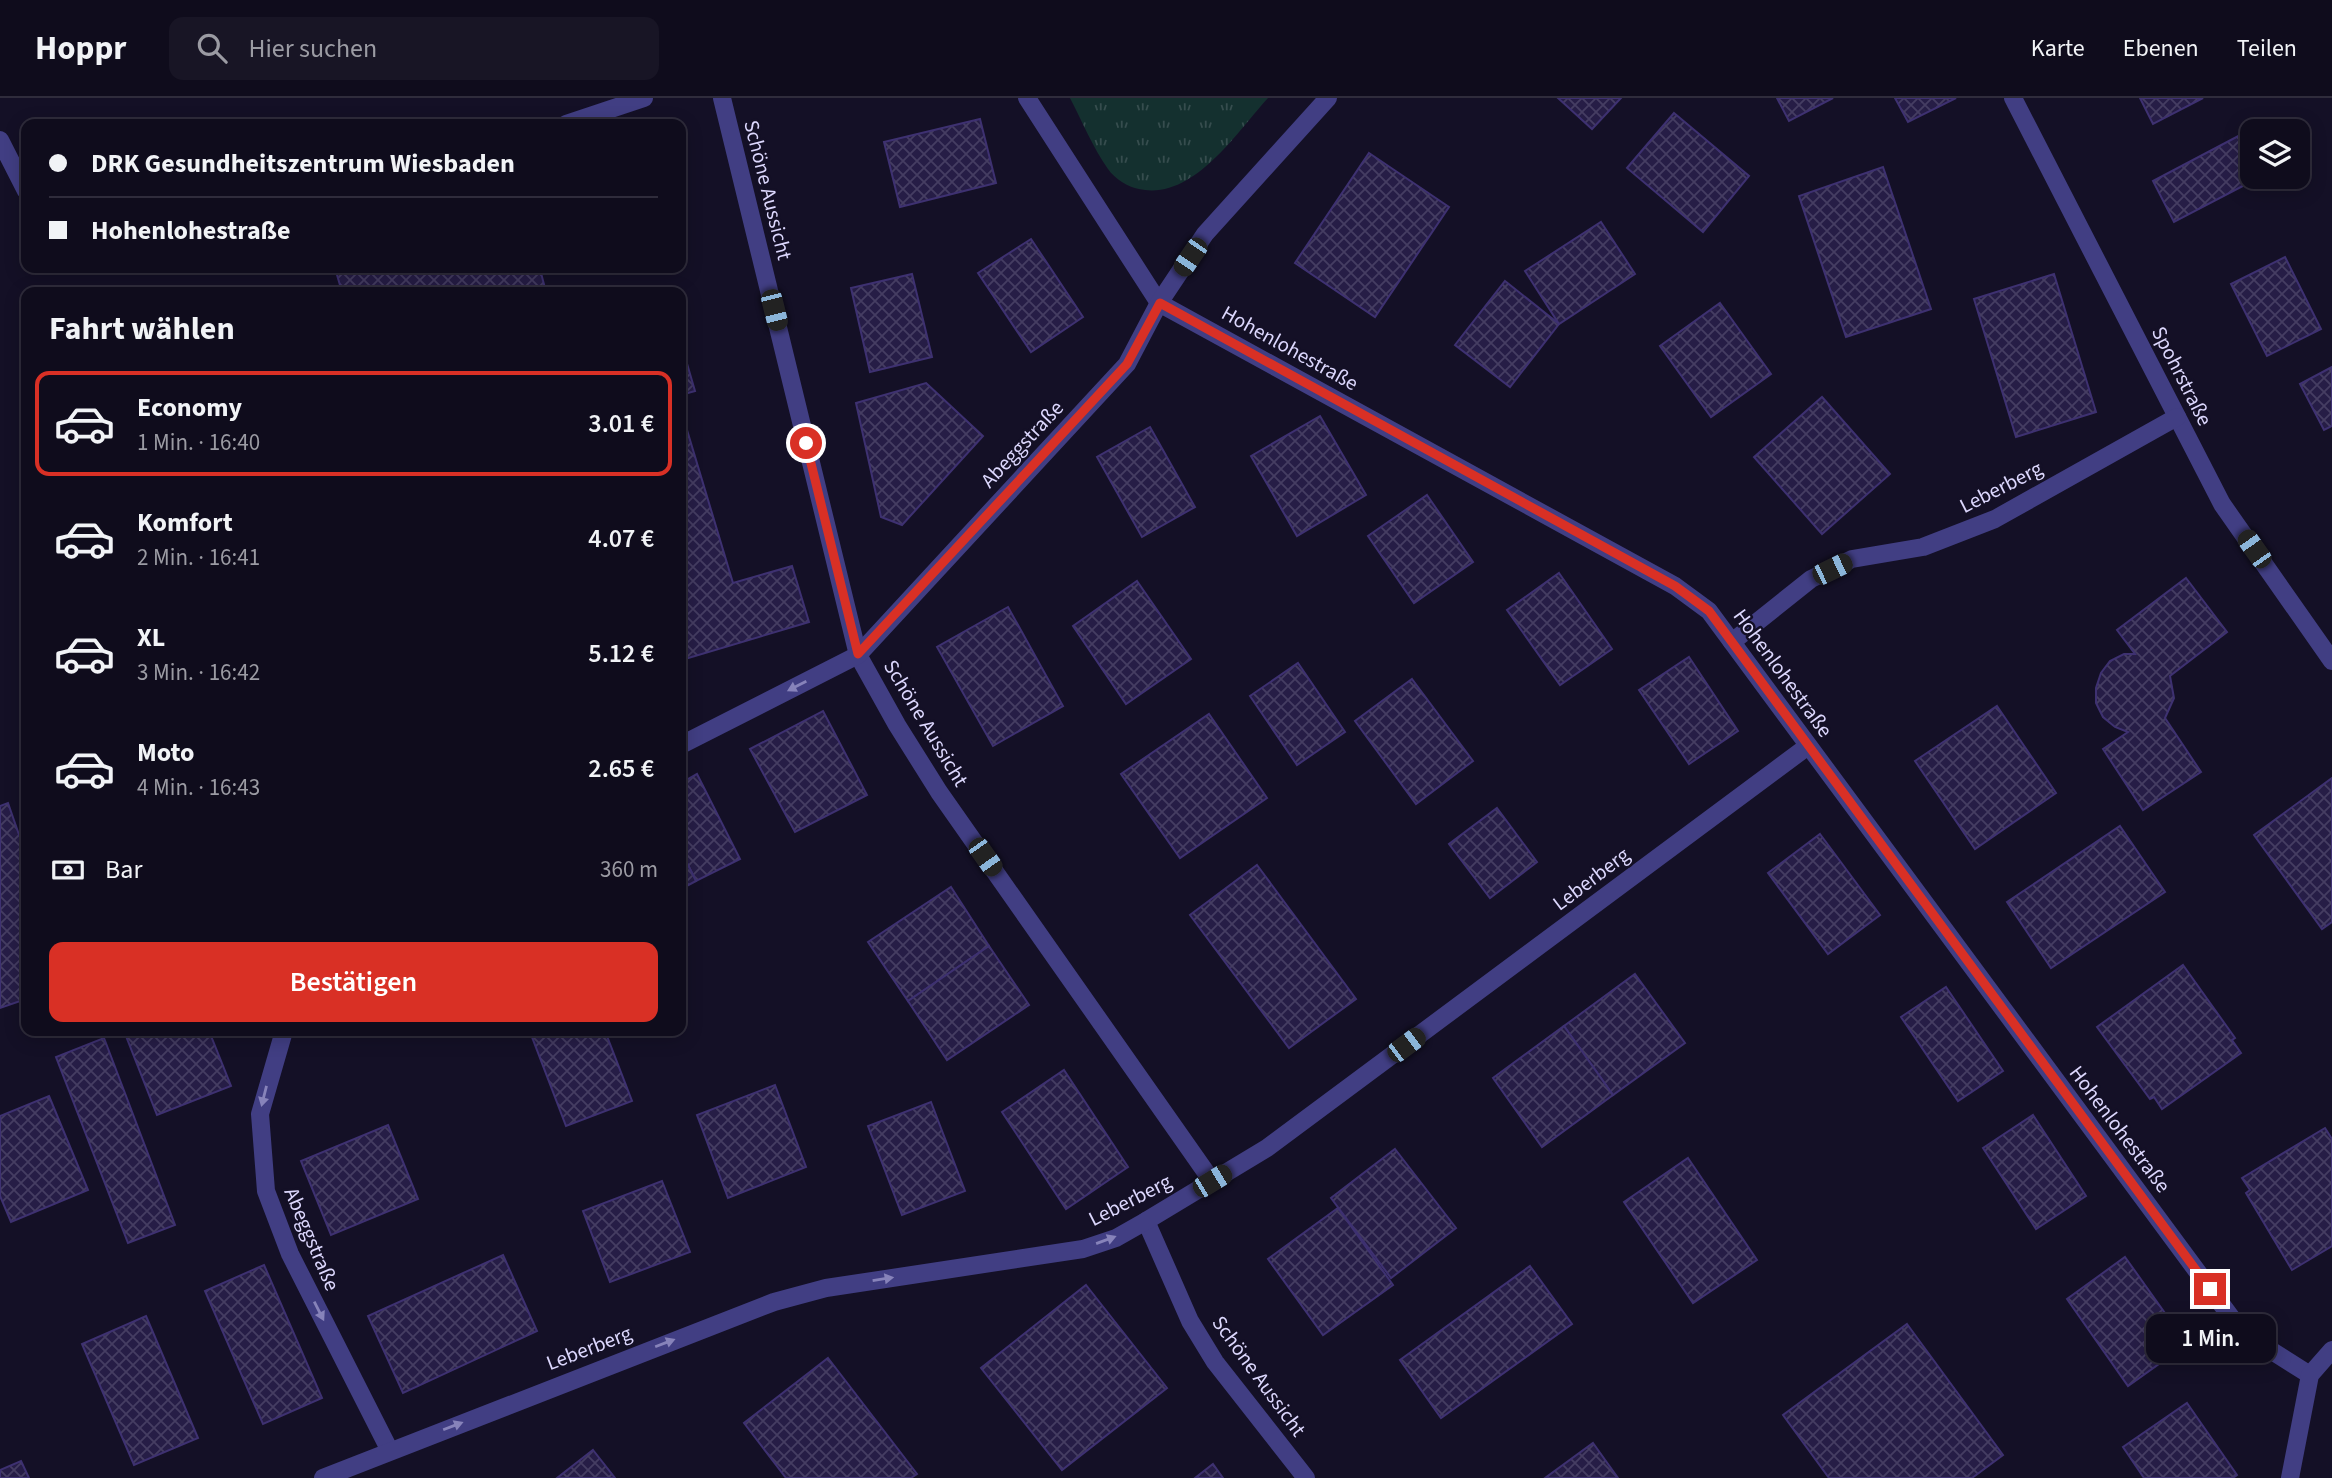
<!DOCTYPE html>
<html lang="de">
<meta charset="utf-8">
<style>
body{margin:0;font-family:"Source Sans 3",sans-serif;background:#181525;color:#f1f3f6;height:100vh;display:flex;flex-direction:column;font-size:26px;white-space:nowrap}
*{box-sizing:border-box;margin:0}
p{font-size:23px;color:#9b9ba3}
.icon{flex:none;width:38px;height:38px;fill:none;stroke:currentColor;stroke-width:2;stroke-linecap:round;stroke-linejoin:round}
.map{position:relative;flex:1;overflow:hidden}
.drawer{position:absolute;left:21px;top:189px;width:665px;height:749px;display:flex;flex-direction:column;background:#0f0c1c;border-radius:14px;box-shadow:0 4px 18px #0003,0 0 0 2px #2f2c3b}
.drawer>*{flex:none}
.top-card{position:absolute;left:21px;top:21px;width:665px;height:154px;border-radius:14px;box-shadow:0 4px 18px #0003,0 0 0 2px #2f2c3b;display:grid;align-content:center;height:154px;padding:0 28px;background:#0f0c1c}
.fabs{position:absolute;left:2240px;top:21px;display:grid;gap:14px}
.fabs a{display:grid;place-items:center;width:70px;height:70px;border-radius:14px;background:#0f0c1c;box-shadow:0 4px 18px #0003,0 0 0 2px #2f2c3b;font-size:35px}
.end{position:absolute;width:32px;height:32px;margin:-16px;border:9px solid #d93025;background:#fff;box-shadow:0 0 0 4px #fff}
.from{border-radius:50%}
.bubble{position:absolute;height:49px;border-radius:14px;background:#0f0c1c;box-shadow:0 4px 18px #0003,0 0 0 2px #2f2c3b;font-size:23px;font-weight:600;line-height:49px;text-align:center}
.car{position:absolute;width:21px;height:42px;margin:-21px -10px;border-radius:9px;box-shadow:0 0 5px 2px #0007;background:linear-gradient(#222 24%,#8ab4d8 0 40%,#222 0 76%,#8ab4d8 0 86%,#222 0)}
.top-card b{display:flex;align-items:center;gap:24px;height:66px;font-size:26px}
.top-card b+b{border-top:2px solid #2f2c3b}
.top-card i{width:18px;height:18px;background:#f1f3f6}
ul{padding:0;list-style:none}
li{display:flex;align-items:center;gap:21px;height:105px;margin:0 14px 10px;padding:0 14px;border:4px solid transparent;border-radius:14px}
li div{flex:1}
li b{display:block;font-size:26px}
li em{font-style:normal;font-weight:600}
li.current{border-color:#d93025}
li>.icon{width:63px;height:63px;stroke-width:1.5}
h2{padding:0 28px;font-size:32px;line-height:84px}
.pay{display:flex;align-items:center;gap:18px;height:77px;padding:0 28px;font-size:26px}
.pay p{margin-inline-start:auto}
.primary-button{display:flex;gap:14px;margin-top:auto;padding:14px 28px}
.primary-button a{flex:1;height:80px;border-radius:14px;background:#d93025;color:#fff;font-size:28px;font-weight:600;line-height:80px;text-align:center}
header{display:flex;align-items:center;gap:42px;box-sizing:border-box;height:98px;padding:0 35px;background:#0f0c1c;border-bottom:2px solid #2f2c3b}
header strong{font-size:33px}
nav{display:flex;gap:38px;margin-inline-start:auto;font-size:24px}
.search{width:490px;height:63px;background:#181525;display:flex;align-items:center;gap:18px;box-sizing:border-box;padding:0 24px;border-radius:14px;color:#9b9ba3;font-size:26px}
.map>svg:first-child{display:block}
.park{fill:url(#park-tufts)}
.building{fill:url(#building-cross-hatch);stroke:#3e3171;stroke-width:2}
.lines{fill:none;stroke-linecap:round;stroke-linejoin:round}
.minor{stroke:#413e83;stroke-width:18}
.oneway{fill:#8783ba}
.route{stroke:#d93025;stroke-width:9}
.labels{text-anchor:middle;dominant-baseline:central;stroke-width:5;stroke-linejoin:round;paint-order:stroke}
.street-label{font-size:21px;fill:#dcd7fd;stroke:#141026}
</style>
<header>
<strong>Hoppr</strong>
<div class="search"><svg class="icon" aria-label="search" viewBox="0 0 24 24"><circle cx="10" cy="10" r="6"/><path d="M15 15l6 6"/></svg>Hier suchen</div>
<nav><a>Karte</a><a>Ebenen</a><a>Teilen</a></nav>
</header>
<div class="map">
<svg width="2332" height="1380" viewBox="0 0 2332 1380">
<defs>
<pattern id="park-tufts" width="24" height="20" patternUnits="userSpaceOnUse" patternTransform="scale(1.75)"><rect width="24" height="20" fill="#14302f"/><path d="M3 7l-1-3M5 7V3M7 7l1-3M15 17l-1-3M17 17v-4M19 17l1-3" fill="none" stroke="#364d4e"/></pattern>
<pattern id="building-cross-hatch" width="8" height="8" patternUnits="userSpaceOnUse" patternTransform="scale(1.75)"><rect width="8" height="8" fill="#261d46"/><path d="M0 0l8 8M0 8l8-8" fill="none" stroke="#453d62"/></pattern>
</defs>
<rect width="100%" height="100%" fill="#141026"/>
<path class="park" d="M 1070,0 L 1268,0 C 1236,35 1193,103 1139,91 C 1128,89 1115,81 1108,71 C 1093,50 1082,23 1070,0 Z"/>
<g class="building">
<polygon points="1558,0 1621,0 1592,31"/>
<polygon points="1777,0 1833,0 1789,23"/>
<polygon points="1895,0 1956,0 1908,24"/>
<polygon points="2140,0 2203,0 2153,26"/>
<polygon points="1674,15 1749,78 1703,134 1627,70"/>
<polygon points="980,21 996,85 900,109 884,44"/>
<polygon points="2246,34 2252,48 2252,79 2260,79 2174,124 2153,83"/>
<polygon points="1369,55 1449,109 1375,219 1295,165"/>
<polygon points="1883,69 1931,211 1846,239 1799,98"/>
<polygon points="1601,124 1635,176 1559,226 1525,173"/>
<polygon points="1031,141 1083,219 1031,254 978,175"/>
<polygon points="2285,159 2321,231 2267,258 2231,186"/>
<polygon points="335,170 561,170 541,175 546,194 342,194"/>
<polygon points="912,176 932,259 870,274 851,190"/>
<polygon points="2054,176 2096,314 2016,339 1974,201"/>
<polygon points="1505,183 1559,226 1510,289 1455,247"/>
<polygon points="1720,205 1771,276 1711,319 1660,248"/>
<polygon points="681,245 695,293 681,297"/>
<polygon points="2332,269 2332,328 2324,332 2300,286"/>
<polygon points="926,285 983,338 902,427 881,419 856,305"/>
<polygon points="1822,299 1890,376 1822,436 1754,359"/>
<polygon points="681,312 733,485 792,468 809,524 685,561 681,547"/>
<polygon points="1320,318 1366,397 1297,438 1251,358"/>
<polygon points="1150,329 1195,409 1142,439 1097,359"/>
<polygon points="1427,397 1473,464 1414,505 1368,438"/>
<polygon points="1559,475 1612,551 1560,587 1507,512"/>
<polygon points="2186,480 2227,534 2170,578 2174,600 2165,620 2201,674 2143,712 2103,651 2128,634 2115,629 2103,619 2096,605 2096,590 2101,575 2110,563 2124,556 2135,556 2117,532"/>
<polygon points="1137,483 1191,561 1126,606 1073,528"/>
<polygon points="1008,509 1063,608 993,648 937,549"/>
<polygon points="1689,559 1738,633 1689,666 1639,592"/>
<polygon points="1298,565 1345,634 1297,667 1250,598"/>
<polygon points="1412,581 1473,663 1416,706 1355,623"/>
<polygon points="1997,608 2056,695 1975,751 1915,663"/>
<polygon points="823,613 867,697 795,734 750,651"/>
<polygon points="1209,616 1267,700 1180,760 1121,676"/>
<polygon points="697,676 740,761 696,783 681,753 681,685"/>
<polygon points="2332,680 2332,824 2322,831 2254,737"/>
<polygon points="8,705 26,757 26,901 0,910 0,708"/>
<polygon points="1497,710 1537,764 1490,800 1449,746"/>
<polygon points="2120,728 2165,794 2051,870 2007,804"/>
<polygon points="1820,736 1880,817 1828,856 1768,775"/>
<polygon points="681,753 696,783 681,791"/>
<polygon points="1257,767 1356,901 1289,950 1190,817"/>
<polygon points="951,789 989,848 908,903 868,844"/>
<polygon points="989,848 1029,907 947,962 908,903"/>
<polygon points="2183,867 2235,940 2232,942 2241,955 2162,1011 2154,999 2150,1001 2097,929"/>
<polygon points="1635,876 1685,945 1613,997 1564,928"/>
<polygon points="1946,889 2003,973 1958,1003 1901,919"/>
<polygon points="1564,928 1613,997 1542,1049 1493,980"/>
<polygon points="124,933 209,933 231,988 157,1017"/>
<polygon points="549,933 605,933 632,1003 566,1028 532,939"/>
<polygon points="104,940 175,1127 128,1145 56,959"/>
<polygon points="1064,972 1128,1069 1066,1111 1002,1014"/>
<polygon points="775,987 806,1069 728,1100 697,1017"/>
<polygon points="49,998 88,1092 11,1124 0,1098 0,1018"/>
<polygon points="931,1004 965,1093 902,1117 868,1028"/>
<polygon points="2033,1017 2086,1098 2036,1131 1983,1050"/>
<polygon points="388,1027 418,1101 331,1137 301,1063"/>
<polygon points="2325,1030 2332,1041 2332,1148 2292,1172 2246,1095 2250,1092 2242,1080"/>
<polygon points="1395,1051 1456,1130 1391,1180 1331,1100"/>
<polygon points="1688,1060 1757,1162 1693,1205 1624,1104"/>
<polygon points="662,1083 690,1154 610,1184 583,1113"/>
<polygon points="1338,1110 1393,1187 1323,1237 1268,1161"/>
<polygon points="503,1157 537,1233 403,1295 368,1218"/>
<polygon points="2125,1159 2187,1246 2128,1288 2067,1201"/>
<polygon points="264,1167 322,1300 263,1326 205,1193"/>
<polygon points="1530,1168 1572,1226 1441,1320 1400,1262"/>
<polygon points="1086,1187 1167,1290 1062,1372 981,1270"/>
<polygon points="146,1218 198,1340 134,1367 82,1246"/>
<polygon points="1907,1226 2003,1357 1972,1380 1829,1380 1783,1317"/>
<polygon points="828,1260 917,1376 911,1380 786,1380 744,1325"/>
<polygon points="2187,1305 2237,1377 2233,1380 2144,1380 2123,1349"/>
<polygon points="1593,1345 1618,1380 1545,1380"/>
<polygon points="593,1352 615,1380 557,1380"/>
<polygon points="21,1363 29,1380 0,1380 0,1372"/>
<polygon points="1213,1366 1223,1380 1195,1380"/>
</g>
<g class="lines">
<g class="minor">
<polyline points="722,0 858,557 897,627 939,694 1212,1083"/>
<polyline points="1027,0 1159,205 1675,488 1709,513 2242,1234 2310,1277"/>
<polyline points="2013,0 2222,406 2332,563"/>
<polyline points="566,26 644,0"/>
<polyline points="0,42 26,93"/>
<polyline points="1732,544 1811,481 1852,461 1923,449 1995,421 2177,319"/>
<polyline points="681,647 858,557 1127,266 1159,205 1205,136 1328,0"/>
<polyline points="284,933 260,1016 266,1093 290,1156 390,1353"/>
<polyline points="1146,1123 1190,1223 1215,1264 1306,1380"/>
<polyline points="323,1380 774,1204 826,1190 1083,1151 1116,1140 1146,1123 1267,1050 1808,648"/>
<polyline points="2290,1380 2310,1277 2332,1252"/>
</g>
</g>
<defs><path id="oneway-solid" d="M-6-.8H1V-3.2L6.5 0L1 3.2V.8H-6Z" transform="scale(1.75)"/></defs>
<g class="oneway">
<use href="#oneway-solid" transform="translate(797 588) rotate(153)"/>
<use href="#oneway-solid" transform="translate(264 998) rotate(104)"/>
<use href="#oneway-solid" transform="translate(1106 1142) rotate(-20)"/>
<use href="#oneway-solid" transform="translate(883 1181) rotate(-9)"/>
<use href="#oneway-solid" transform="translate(319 1213) rotate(63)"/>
<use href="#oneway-solid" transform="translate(665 1245) rotate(-21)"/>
<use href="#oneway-solid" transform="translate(453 1328) rotate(-21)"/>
</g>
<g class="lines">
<polyline class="route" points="806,345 858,556 1127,266 1160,205 1675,488 1709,513 2210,1191"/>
</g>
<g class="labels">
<g class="street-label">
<text transform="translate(768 92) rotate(76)">Schöne Aussicht</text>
<text transform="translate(1290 250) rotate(29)">Hohenlohestraße</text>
<text transform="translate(2182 278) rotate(63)">Spohrstraße</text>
<text transform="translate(1022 346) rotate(-47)">Abeggstraße</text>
<text transform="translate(2001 389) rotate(-27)">Leberberg</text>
<text transform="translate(1783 575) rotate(54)">Hohenlohestraße</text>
<text transform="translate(926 625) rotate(59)">Schöne Aussicht</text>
<text transform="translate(1591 781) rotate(-37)">Leberberg</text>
<text transform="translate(2120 1031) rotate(53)">Hohenlohestraße</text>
<text transform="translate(1130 1102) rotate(-27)">Leberberg</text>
<text transform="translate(312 1141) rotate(67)">Abeggstraße</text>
<text transform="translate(589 1250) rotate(-21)">Leberberg</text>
<text transform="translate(1259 1278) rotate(54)">Schöne Aussicht</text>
</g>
</g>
</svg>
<div class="fabs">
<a><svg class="icon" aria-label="layers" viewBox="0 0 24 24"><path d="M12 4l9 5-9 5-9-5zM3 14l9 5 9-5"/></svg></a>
</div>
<i class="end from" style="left:806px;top:345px"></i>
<i class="end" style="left:2210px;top:1191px"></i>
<div class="bubble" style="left:2146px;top:1216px;width:130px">1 Min.</div>
<i class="car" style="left:1190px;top:159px;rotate:214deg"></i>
<i class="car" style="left:774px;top:212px;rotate:166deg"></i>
<i class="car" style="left:2254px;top:451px;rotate:325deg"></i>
<i class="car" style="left:1832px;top:471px;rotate:64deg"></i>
<i class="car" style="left:985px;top:759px;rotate:145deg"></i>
<i class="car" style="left:1406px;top:947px;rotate:53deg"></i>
<i class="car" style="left:1212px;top:1083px;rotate:59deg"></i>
<div class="top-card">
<b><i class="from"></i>DRK Gesundheitszentrum Wiesbaden</b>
<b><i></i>Hohenlohestraße</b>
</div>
<section class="drawer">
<h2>Fahrt wählen</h2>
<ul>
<li class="current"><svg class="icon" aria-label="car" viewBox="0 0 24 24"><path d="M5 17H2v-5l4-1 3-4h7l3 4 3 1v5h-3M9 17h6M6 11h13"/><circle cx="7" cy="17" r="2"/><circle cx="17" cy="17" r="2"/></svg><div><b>Economy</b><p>1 Min. · 16:40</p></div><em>3.01 €</em></li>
<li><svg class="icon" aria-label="car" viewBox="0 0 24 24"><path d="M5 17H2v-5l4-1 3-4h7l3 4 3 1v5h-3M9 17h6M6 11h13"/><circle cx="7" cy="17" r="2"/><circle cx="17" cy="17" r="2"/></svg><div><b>Komfort</b><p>2 Min. · 16:41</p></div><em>4.07 €</em></li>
<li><svg class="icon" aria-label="car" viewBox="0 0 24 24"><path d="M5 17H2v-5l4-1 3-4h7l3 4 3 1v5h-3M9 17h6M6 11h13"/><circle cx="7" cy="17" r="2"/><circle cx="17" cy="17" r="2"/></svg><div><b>XL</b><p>3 Min. · 16:42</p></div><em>5.12 €</em></li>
<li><svg class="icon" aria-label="car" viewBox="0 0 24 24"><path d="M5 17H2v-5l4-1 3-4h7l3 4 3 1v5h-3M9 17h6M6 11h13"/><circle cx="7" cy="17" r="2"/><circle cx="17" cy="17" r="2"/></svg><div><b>Moto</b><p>4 Min. · 16:43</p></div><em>2.65 €</em></li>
</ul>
<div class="pay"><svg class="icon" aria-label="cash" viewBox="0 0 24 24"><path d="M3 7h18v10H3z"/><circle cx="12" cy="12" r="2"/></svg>Bar<p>360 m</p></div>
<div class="primary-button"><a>Bestätigen</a></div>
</section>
</div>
